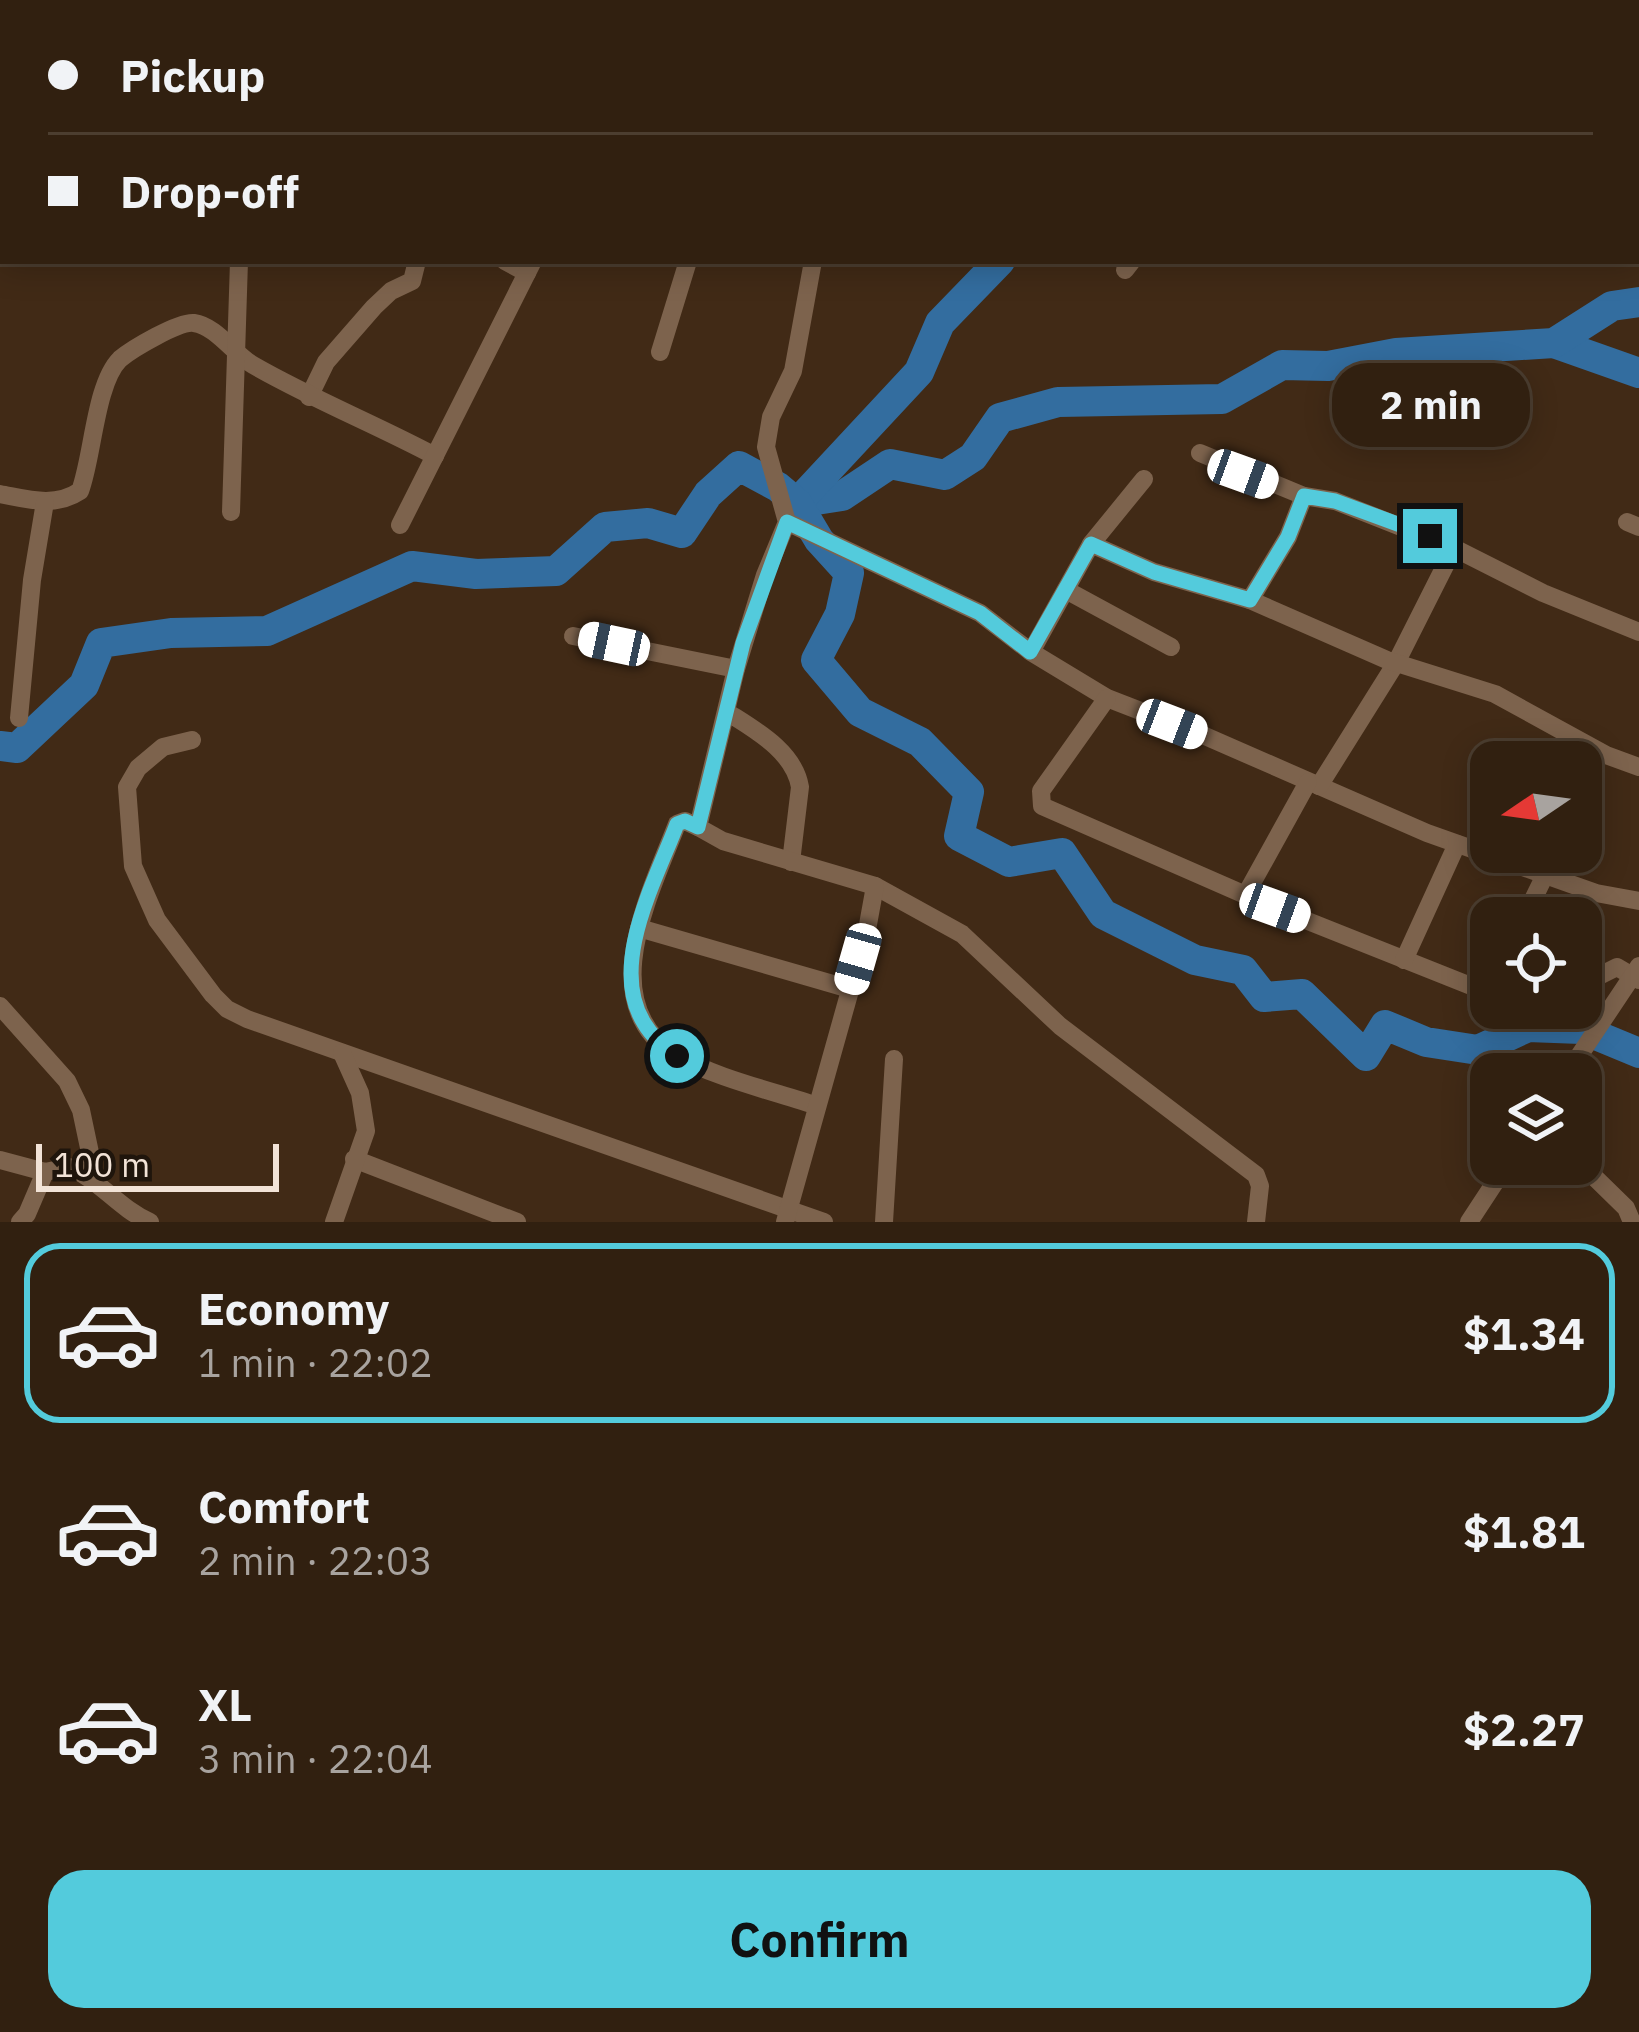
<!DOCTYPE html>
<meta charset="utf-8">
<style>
body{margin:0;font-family:"IBM Plex Sans",sans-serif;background:#3d2d1e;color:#f1f3f6;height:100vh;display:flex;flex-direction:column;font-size:45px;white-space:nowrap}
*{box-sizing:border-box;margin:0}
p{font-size:39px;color:#a8a39f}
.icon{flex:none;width:66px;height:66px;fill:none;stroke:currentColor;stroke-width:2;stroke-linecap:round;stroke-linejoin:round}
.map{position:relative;height:1222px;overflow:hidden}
.sheet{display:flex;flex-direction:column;background:#312010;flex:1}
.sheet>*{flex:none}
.banner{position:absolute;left:0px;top:0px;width:1641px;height:264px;box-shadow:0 6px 30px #0003,0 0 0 3px #4c3e30;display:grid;align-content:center;height:264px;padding:0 48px;background:#312010}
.needle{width:78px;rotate:257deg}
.buttons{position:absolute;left:1470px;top:741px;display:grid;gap:24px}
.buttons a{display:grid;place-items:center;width:132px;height:132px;border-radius:24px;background:#312010;box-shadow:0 6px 30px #0003,0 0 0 3px #4c3e30;font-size:60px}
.scale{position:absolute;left:36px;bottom:30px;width:243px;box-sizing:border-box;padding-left:12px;border:6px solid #f2e3d7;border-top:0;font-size:33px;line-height:42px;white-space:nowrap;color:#f2e3d7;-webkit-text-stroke:9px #1f150c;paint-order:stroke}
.end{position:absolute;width:54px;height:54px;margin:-27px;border:15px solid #53cbdc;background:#111;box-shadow:0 0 0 6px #111}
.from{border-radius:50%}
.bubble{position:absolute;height:84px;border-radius:36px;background:#312010;box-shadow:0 6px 30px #0003,0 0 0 3px #4c3e30;font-size:39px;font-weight:700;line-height:84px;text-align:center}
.car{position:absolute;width:36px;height:72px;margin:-36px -18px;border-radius:15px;box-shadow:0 0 9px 3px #0007;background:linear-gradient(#fff 24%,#345 0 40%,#fff 0 76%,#345 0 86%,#fff 0)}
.banner b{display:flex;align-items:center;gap:42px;height:114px;font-size:45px}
.banner b+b{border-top:3px solid #4c3e30}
.banner i{width:30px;height:30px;background:#f1f3f6}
ul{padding:21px 0 0;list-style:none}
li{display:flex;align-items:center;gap:36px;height:180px;margin:0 24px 18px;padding:0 24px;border:6px solid transparent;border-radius:36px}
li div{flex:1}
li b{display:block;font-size:45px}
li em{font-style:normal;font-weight:700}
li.selected{border-color:#53cbdc}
li>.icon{width:108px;height:108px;stroke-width:1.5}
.primary-button{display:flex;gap:24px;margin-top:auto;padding:24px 48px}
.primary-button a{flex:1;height:138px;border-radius:36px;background:#53cbdc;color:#111;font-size:48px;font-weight:700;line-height:138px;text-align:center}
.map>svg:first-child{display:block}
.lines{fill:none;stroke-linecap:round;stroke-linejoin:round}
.river{stroke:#336d9f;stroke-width:30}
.minor{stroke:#7d634d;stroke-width:18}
.route{stroke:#53cbdc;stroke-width:15}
</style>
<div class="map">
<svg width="1639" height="1222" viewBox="0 0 1639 1222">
<rect width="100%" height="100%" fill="#412a16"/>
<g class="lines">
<g class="river">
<polyline points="1127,3 1128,0"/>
<polyline points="1554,343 1639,373"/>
<polyline points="797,503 842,496 890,464 945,475 973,457 1000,418 1058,402 1222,399 1282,365 1328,366 1396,353 1554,343 1612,306 1639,302"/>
<polyline points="797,503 919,372 940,323 1000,261"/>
<polyline points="0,746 17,748 84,685 101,643 171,633 267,631 412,566 476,574 556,571 605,527 648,523 682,533 708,494 739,466 778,487 797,503 819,540 849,573 840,614 816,660 860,712 920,742 969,792 959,836 1009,862 1062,853 1103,914 1195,960 1243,970 1264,997 1302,994 1366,1056 1385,1025 1426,1042 1478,1050 1528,1027 1581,1029 1639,1053"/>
</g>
<g class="minor">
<polyline points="107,0 108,3"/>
<polyline points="220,0 221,3"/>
<polyline points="338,0 338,3"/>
<polyline points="662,0 665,3"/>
<polyline points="1302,0 1311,3"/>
<polyline points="1628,0 1634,3"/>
<polyline points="67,3 68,0"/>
<polyline points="785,3 786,0"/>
<polyline points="900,3 901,0"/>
<polyline points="1349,3 1351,0"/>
<polyline points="1596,3 1599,0"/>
<polyline points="0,79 3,74"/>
<polyline points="1638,144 1639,144"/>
<polyline points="0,240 3,241"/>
<polyline points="505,261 527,273"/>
<polyline points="1125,270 1132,261"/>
<polyline points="660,352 688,261"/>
<polyline points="309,397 326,362 374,307 391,291 412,281 417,261"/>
<polyline points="1200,453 1304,496"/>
<path d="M 0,494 C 27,499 55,508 80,491 C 93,457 95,384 120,359 C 132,349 179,321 194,323 C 216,326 234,354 253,365 C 312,399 375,424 435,456"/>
<polyline points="231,512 239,261"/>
<polyline points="787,522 980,613 1031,652 1107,698 1205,736 1427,833 1596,893 1639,901"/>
<polyline points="1627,522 1639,527"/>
<polyline points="400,525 533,261"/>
<polyline points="1091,544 1144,479"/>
<polyline points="1454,548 1543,593 1639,632"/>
<polyline points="1066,590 1171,647"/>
<polyline points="1250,600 1288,537 1304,496 1335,501 1454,548 1396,663 1319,786"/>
<polyline points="573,636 736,669"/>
<polyline points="1031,652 1091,544 1154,572 1250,600 1387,660 1495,694 1606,755 1639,767"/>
<polyline points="1107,698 1041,791 1042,806 1275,908 1491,994"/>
<path d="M 727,712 C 755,730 794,751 800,787 L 791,862"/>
<polyline points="19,718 32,580 45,502"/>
<polyline points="192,740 163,747 138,768 127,787 133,866 157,920 213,995 227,1009 247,1019 824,1222"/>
<path d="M 698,827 L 685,821 L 677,824 C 651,892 592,1004 676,1055 C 712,1077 776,1092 817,1106"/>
<polyline points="875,886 962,934 1060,1026 1256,1175 1260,1186 1256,1222"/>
<polyline points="1246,894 1308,782"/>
<polyline points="1524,918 1545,875"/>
<polyline points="639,928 850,989"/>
<polyline points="1404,960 1457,844"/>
<polyline points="1581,985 1617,967 1639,980"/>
<polyline points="0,1006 67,1081 81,1110 96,1181"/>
<polyline points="1567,1074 1639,966"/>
<polyline points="354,1159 517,1222"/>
<path d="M 0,1160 L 45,1172 L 69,1167 C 100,1180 118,1208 150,1222"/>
<polyline points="1581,1164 1626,1208 1632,1222"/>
<polyline points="20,1222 27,1214 45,1172"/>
<polyline points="334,1222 366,1131 360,1093 342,1053"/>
<polyline points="785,1222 867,930 875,886 723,841 698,827 736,669 765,575 787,522 766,447 771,417 793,371 813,261"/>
<polyline points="884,1222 894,1059"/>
<polyline points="1469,1222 1507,1164"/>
</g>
</g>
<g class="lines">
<path class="route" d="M 677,1056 C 664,1046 652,1037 644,1023 C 608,965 656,880 677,824 L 685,821 L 698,827 L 743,643 L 787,522 L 980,613 L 1030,652 L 1091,544 L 1154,572 L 1250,600 L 1288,537 L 1304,496 L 1335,501 L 1430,536"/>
</g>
</svg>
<div class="buttons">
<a><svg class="needle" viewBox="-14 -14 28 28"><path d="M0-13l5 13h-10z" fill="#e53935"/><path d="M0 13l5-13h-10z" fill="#a8a39f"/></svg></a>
<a><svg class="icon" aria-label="locate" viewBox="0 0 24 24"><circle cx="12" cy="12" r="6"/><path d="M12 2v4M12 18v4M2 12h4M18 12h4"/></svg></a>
<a><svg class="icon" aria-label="layers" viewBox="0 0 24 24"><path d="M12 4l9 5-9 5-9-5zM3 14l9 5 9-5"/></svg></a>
</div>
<div class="scale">100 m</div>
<i class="end from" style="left:677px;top:1056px"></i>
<i class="end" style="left:1430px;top:536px"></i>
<div class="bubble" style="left:1332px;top:363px;width:198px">2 min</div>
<i class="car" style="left:1243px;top:474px;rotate:110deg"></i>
<i class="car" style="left:614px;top:644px;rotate:282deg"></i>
<i class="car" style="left:1172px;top:724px;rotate:111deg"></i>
<i class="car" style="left:1275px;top:908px;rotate:110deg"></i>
<i class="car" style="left:858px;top:959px;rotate:196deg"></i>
<div class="banner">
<b><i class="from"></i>Pickup</b>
<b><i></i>Drop-off</b>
</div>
</div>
<section class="sheet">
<ul>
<li class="selected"><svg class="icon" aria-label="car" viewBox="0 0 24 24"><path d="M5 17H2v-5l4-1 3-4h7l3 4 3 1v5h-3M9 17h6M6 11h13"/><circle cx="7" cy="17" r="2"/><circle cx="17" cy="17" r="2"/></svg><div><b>Economy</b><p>1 min · 22:02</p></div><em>$1.34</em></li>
<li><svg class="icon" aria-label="car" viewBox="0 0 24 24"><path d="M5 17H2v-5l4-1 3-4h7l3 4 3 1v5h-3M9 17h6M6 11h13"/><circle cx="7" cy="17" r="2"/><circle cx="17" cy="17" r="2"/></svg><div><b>Comfort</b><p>2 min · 22:03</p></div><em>$1.81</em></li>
<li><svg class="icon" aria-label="car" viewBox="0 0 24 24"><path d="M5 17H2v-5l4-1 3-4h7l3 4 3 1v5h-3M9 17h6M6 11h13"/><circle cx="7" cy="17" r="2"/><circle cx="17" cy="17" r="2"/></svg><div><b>XL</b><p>3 min · 22:04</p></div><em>$2.27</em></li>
</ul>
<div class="primary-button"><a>Confirm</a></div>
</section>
